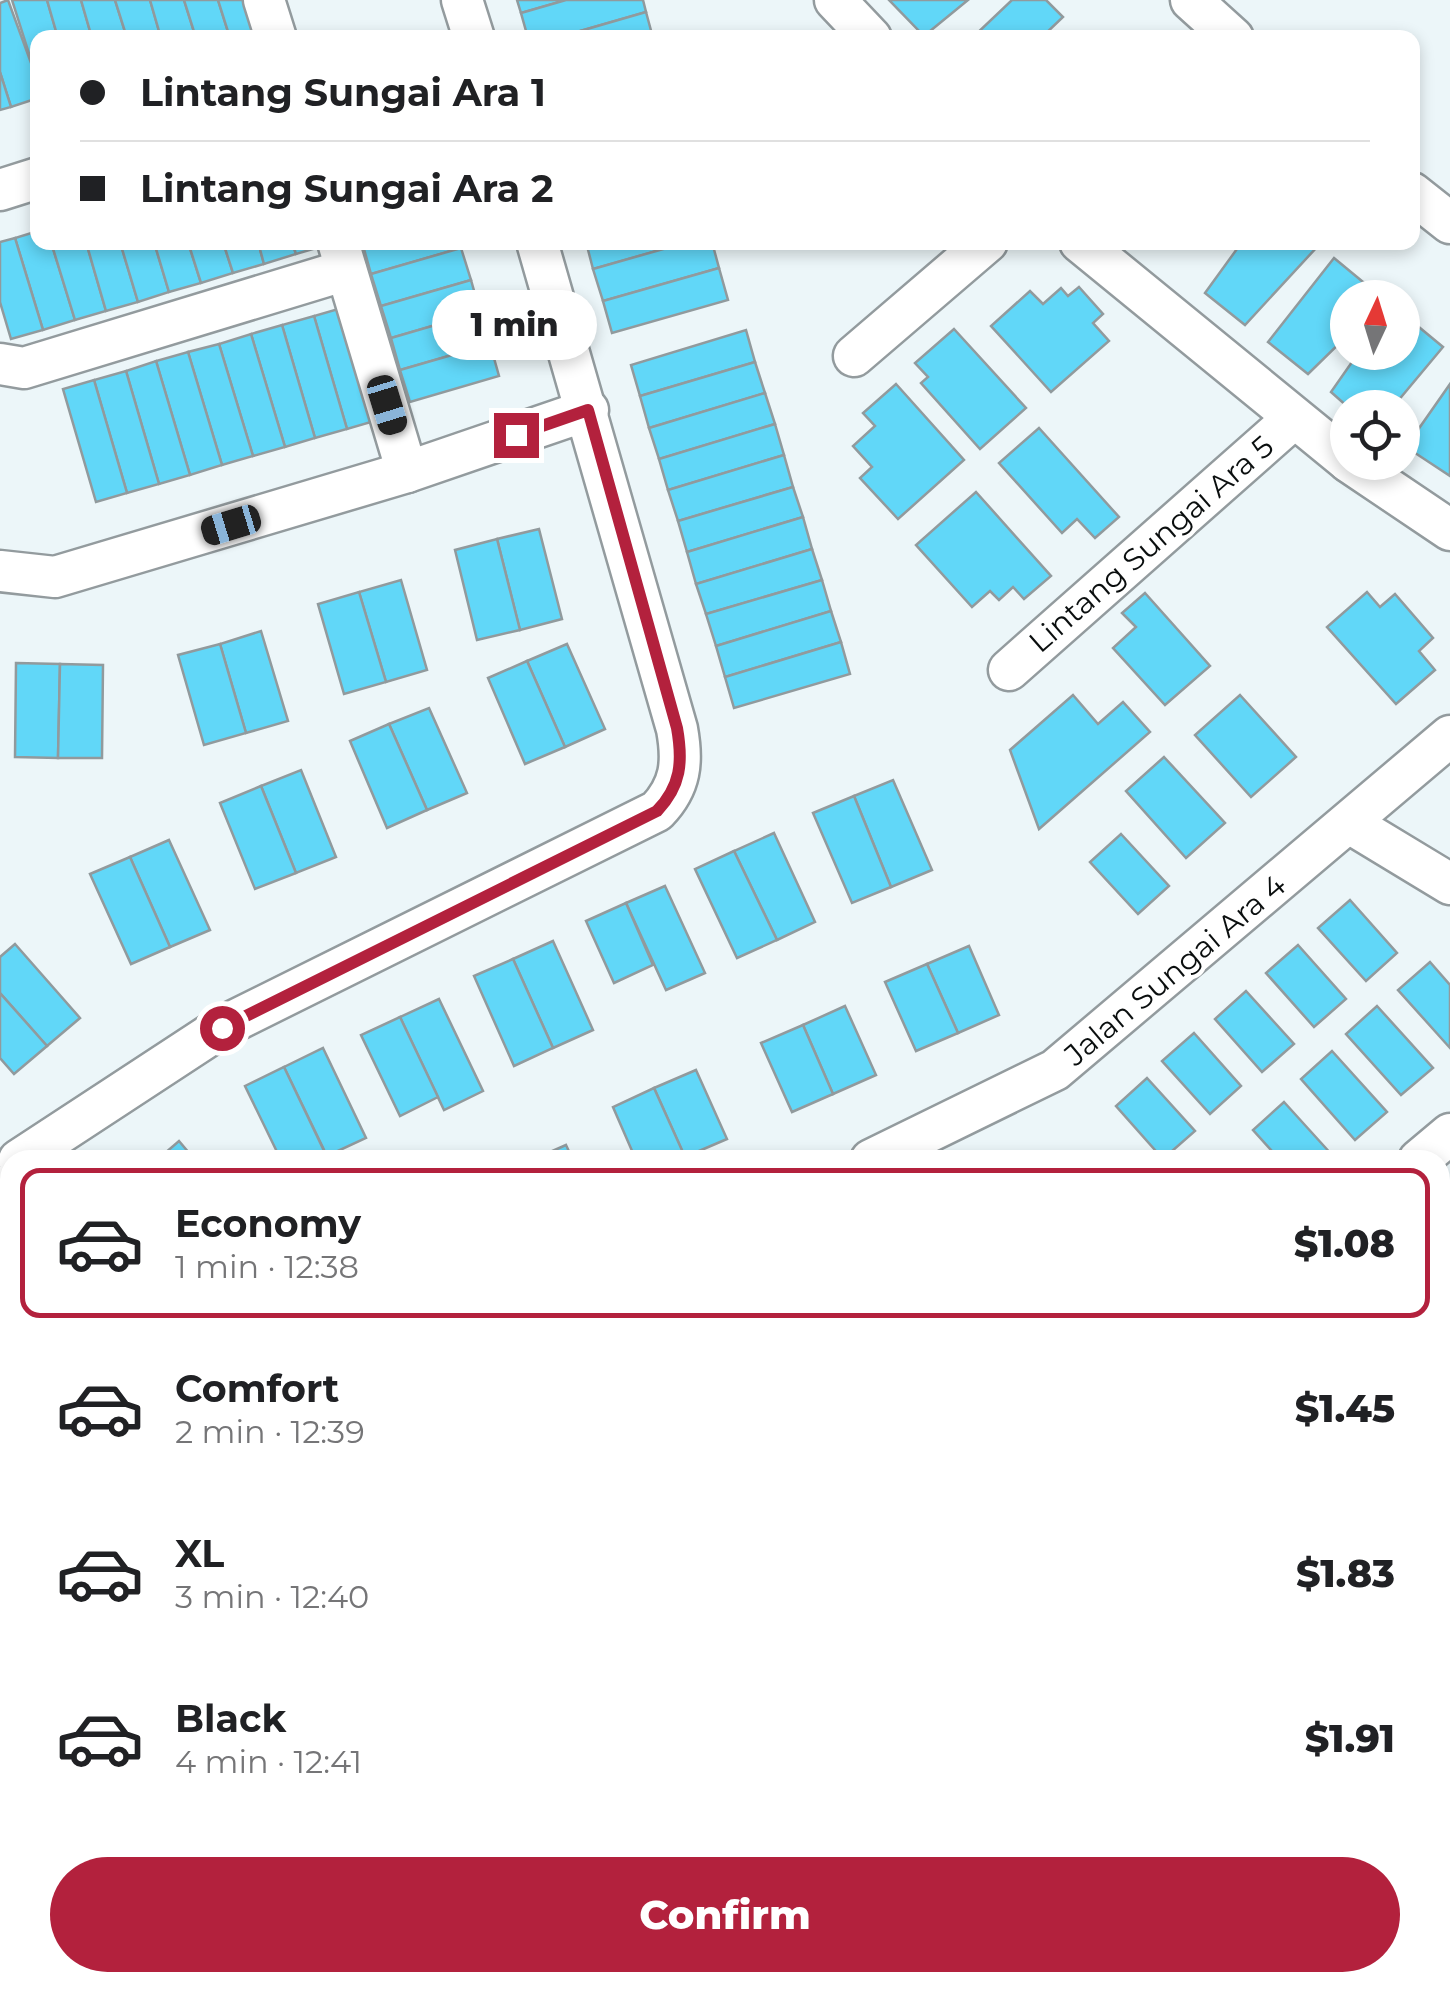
<!DOCTYPE html>
<meta charset="utf-8">
<style>
body{margin:0;font-family:Montserrat,sans-serif;background:#f6f6f6;color:#202124;height:100vh;display:flex;flex-direction:column;font-size:38px;white-space:nowrap}
*{box-sizing:border-box;margin:0}
p{font-size:32px;color:#757577}
.icon{flex:none;width:55px;height:55px;fill:none;stroke:currentColor;stroke-width:2;stroke-linecap:round;stroke-linejoin:round}
.map{position:relative;flex:1;overflow:hidden}
.panel{position:absolute;left:0px;top:1150px;width:1450px;height:842px;display:flex;flex-direction:column;background:#fff;border-radius:30px 30px 0 0;box-shadow:0 5px 15px #0003}
.panel>*{flex:none}
.guide{position:absolute;left:30px;top:30px;width:1390px;height:220px;border-radius:20px;box-shadow:0 5px 15px #0003;display:grid;align-content:center;height:220px;padding:0 50px;background:#fff}
.needle{width:65px;rotate:4deg}
.buttons{position:absolute;left:1330px;top:280px;display:grid;gap:20px}
.buttons a{display:grid;place-items:center;width:90px;height:90px;border-radius:50%;background:#fff;box-shadow:0 5px 15px #0003;font-size:50px}
.end{position:absolute;width:45px;height:45px;margin:-22px;border:12px solid #b3213d;background:#fff;box-shadow:0 0 0 5px #fff}
.from{border-radius:50%}
.bubble{position:absolute;height:70px;border-radius:35px;background:#fff;box-shadow:0 5px 15px #0003;font-size:32px;font-weight:800;line-height:70px;text-align:center}
.car{position:absolute;width:30px;height:60px;margin:-30px -15px;border-radius:12px;box-shadow:0 0 8px 2px #0007;background:linear-gradient(#222 24%,#8ab4d8 0 40%,#222 0 76%,#8ab4d8 0 86%,#222 0)}
.guide b{display:flex;align-items:center;gap:35px;height:95px;font-size:38px}
.guide b+b{border-top:2px solid #e0e0e0}
.guide i{width:25px;height:25px;background:#202124}
ul{padding:18px 0 0;list-style:none}
li{display:flex;align-items:center;gap:30px;height:150px;margin:0 20px 15px;padding:0 30px;border:5px solid transparent;border-radius:20px}
li div{flex:1}
li b{display:block;font-size:38px}
li em{font-style:normal;font-weight:800}
li.active{border-color:#b3213d}
li>.icon{width:90px;height:90px;stroke-width:1.5}
.action{display:flex;gap:20px;margin-top:auto;padding:20px 50px}
.action a{flex:1;height:115px;border-radius:60px;background:#b3213d;color:#fff;font-size:40px;font-weight:800;line-height:115px;text-align:center}
.map>svg:first-child{display:block}
.building{fill:#61d7f8;stroke:#919a9d;stroke-width:2.5}
.lines{fill:none;stroke-linecap:round;stroke-linejoin:round}
.minor-casing{stroke:#939b9e;stroke-width:45}
.minor{stroke:#fff;stroke-width:40}
.route{stroke:#b3213d;stroke-width:12}
.labels{text-anchor:middle;dominant-baseline:central;stroke-width:8;stroke-linejoin:round;paint-order:stroke}
.street-label{font-size:30px;fill:#0a0e0e;stroke:#fff}
</style>
<div class="map">
<svg width="1450" height="1992" viewBox="0 0 1450 1992">
<rect width="100%" height="100%" fill="#ecf6f9"/>
<g class="building">
<polygon points="8,0 38,82 38,98 11,107 0,72 0,3"/>
<polygon points="12,0 47,0 58,38 38,38 38,82"/>
<polygon points="47,0 81,0 92,38 58,38"/>
<polygon points="81,0 115,0 127,38 92,38"/>
<polygon points="115,0 150,0 161,38 127,38"/>
<polygon points="150,0 184,0 196,38 161,38"/>
<polygon points="184,0 218,0 230,38 196,38"/>
<polygon points="218,0 253,0 262,31 230,38"/>
<polygon points="517,0 566,0 521,13"/>
<polygon points="566,0 643,0 646,12 556,38 528,38 521,13"/>
<polygon points="889,0 968,0 924,36"/>
<polygon points="1012,0 1046,0 1063,17 1041,38 972,38"/>
<polygon points="646,12 653,38 556,38"/>
<polygon points="0,72 11,107 0,110"/>
<polygon points="38,231 38,242 51,242 75,320 43,330 15,238"/>
<polygon points="15,238 43,330 11,339 0,302 0,242"/>
<polygon points="51,242 86,242 106,311 75,320"/>
<polygon points="86,242 120,242 138,302 106,311"/>
<polygon points="120,242 154,242 169,292 138,302"/>
<polygon points="154,242 188,242 201,283 169,292"/>
<polygon points="188,242 223,242 233,273 201,283"/>
<polygon points="223,242 258,242 264,264 233,273"/>
<polygon points="258,242 292,242 296,254 264,264"/>
<polygon points="292,242 326,242 327,245 296,254"/>
<polygon points="362,242 459,242 461,248 371,274"/>
<polygon points="586,242 688,242 593,269"/>
<polygon points="688,242 712,242 719,268 603,301 593,269"/>
<polygon points="1242,242 1312,242 1317,247 1245,325 1205,293"/>
<polygon points="461,248 471,280 381,306 371,274"/>
<polygon points="1334,258 1380,296 1348,298 1348,335 1308,374 1268,342"/>
<polygon points="719,268 728,300 612,333 603,301"/>
<polygon points="471,280 480,312 391,338 381,306"/>
<polygon points="1079,287 1103,314 1093,323 1109,341 1051,392 991,326 1030,291 1043,304 1061,288 1068,296"/>
<polygon points="345,307 378,420 347,429 314,316"/>
<polygon points="480,312 490,344 400,370 391,338"/>
<polygon points="1402,313 1443,347 1397,402 1393,399 1386,408 1349,408 1331,392 1359,352 1402,352"/>
<polygon points="314,316 347,429 315,438 282,325"/>
<polygon points="282,325 315,438 285,447 251,334"/>
<polygon points="954,329 1026,408 980,449 921,383 928,377 915,363"/>
<polygon points="746,330 755,362 640,396 631,365"/>
<polygon points="251,334 285,447 253,456 219,344"/>
<polygon points="219,344 253,456 222,465 188,352"/>
<polygon points="490,344 499,376 410,402 400,370"/>
<polygon points="188,352 222,465 190,475 156,361"/>
<polygon points="156,361 190,475 159,484 126,371"/>
<polygon points="755,362 765,393 649,428 640,396"/>
<polygon points="126,371 159,484 127,493 94,380"/>
<polygon points="94,380 127,493 96,502 63,389"/>
<polygon points="896,384 964,460 898,519 860,478 872,467 853,446 875,426 863,413"/>
<polygon points="1450,384 1450,476 1406,447"/>
<polygon points="765,393 775,424 659,459 649,428"/>
<polygon points="775,424 784,455 668,490 659,459"/>
<polygon points="1039,428 1119,517 1095,538 1077,519 1062,533 999,463"/>
<polygon points="784,455 793,487 678,521 668,490"/>
<polygon points="793,487 803,517 687,552 678,521"/>
<polygon points="976,492 1051,576 1024,599 1013,587 999,600 990,591 972,607 916,545"/>
<polygon points="803,517 812,549 696,584 687,552"/>
<polygon points="539,529 562,619 520,630 497,539"/>
<polygon points="497,539 520,630 477,640 455,550"/>
<polygon points="812,549 822,580 706,614 696,584"/>
<polygon points="401,580 427,670 386,682 359,592"/>
<polygon points="822,580 831,611 716,646 706,614"/>
<polygon points="359,592 386,682 344,694 318,604"/>
<polygon points="1367,592 1380,607 1395,594 1433,638 1419,651 1435,670 1396,704 1327,627"/>
<polygon points="1145,593 1210,666 1165,705 1113,648 1136,627 1122,613"/>
<polygon points="831,611 841,642 725,677 716,646"/>
<polygon points="261,631 288,721 246,733 220,644"/>
<polygon points="841,642 850,674 734,708 725,677"/>
<polygon points="220,644 246,733 204,745 178,655"/>
<polygon points="567,644 605,729 565,747 527,661"/>
<polygon points="527,661 565,747 525,764 488,678"/>
<polygon points="16,663 60,664 58,758 15,757"/>
<polygon points="60,664 103,665 102,758 58,758"/>
<polygon points="1073,695 1098,724 1123,702 1150,732 1039,829 1010,750"/>
<polygon points="1240,695 1296,757 1251,797 1195,735"/>
<polygon points="429,708 467,793 427,810 389,724"/>
<polygon points="389,724 427,810 387,828 350,741"/>
<polygon points="1164,757 1225,823 1186,858 1126,791"/>
<polygon points="301,770 336,857 296,873 261,786"/>
<polygon points="893,780 932,870 891,887 854,796"/>
<polygon points="261,786 296,873 255,889 220,803"/>
<polygon points="854,796 891,887 852,903 813,813"/>
<polygon points="774,833 815,922 777,940 734,851"/>
<polygon points="1121,834 1169,886 1138,914 1090,862"/>
<polygon points="169,840 210,930 170,947 130,857"/>
<polygon points="734,851 777,940 737,958 695,869"/>
<polygon points="130,857 170,947 131,964 90,874"/>
<polygon points="665,886 705,973 666,990 626,903"/>
<polygon points="1350,900 1397,953 1366,981 1318,928"/>
<polygon points="626,903 653,965 614,983 586,921"/>
<polygon points="553,941 593,1030 553,1048 513,959"/>
<polygon points="15,944 80,1018 47,1046 0,993 0,957"/>
<polygon points="1298,945 1346,999 1314,1027 1266,973"/>
<polygon points="969,946 999,1015 958,1033 927,964"/>
<polygon points="513,959 553,1048 514,1066 474,976"/>
<polygon points="1430,962 1450,985 1450,1048 1398,990"/>
<polygon points="927,964 958,1033 916,1051 885,982"/>
<polygon points="1246,991 1294,1044 1262,1072 1215,1019"/>
<polygon points="0,993 47,1046 14,1074 0,1058"/>
<polygon points="439,999 483,1091 444,1110 400,1017"/>
<polygon points="845,1006 876,1075 833,1094 803,1025"/>
<polygon points="1377,1006 1433,1068 1401,1095 1346,1034"/>
<polygon points="400,1017 438,1097 400,1116 361,1035"/>
<polygon points="803,1025 833,1094 792,1112 761,1043"/>
<polygon points="1194,1033 1241,1086 1210,1114 1162,1061"/>
<polygon points="323,1048 366,1138 327,1156 284,1067"/>
<polygon points="1332,1051 1387,1112 1355,1140 1301,1079"/>
<polygon points="284,1067 326,1155 314,1160 281,1160 245,1086"/>
<polygon points="696,1070 727,1139 685,1157 654,1088"/>
<polygon points="1147,1078 1195,1131 1163,1159 1116,1106"/>
<polygon points="654,1088 685,1157 679,1160 636,1160 613,1107"/>
<polygon points="1284,1102 1333,1156 1328,1160 1280,1160 1253,1130"/>
<polygon points="179,1141 195,1160 157,1160"/>
<polygon points="566,1145 573,1160 532,1160"/>
<polygon points="1450,1232 1450,1287 1440,1295 1440,1240"/>
<polygon points="1450,1287 1450,1309 1440,1298"/>
<polygon points="0,1360 10,1370 10,1388 0,1398"/>
<polygon points="1440,1496 1450,1508 1445,1518 1450,1524 1450,1541 1440,1549"/>
<polygon points="0,1524 10,1532 7,1627 0,1621"/>
<polygon points="1450,1605 1450,1630 1440,1618"/>
<polygon points="1450,1774 1450,1809 1440,1797 1440,1782"/>
<polygon points="1440,1797 1450,1809 1450,1875 1440,1863"/>
<polygon points="0,1953 10,1956 10,1982 90,1982 87,1992 0,1992"/>
<polygon points="526,1982 585,1982 595,1992 536,1992"/>
<polygon points="585,1982 608,1982 598,1992"/>
<polygon points="708,1982 758,1982 746,1992 715,1992"/>
<polygon points="758,1982 822,1982 824,1985 815,1992 746,1992"/>
<polygon points="1162,1982 1193,1982 1200,1992 1149,1992"/>
<polygon points="1230,1982 1293,1982 1281,1992 1237,1992"/>
</g>
<g class="lines">
<defs>
<g id="minor">
<polyline points="264,0 276,38"/>
<polyline points="462,0 474,38"/>
<polyline points="835,0 871,38"/>
<polyline points="1191,0 1233,38"/>
<polyline points="0,190 38,178"/>
<polyline points="1412,193 1450,223"/>
<polyline points="338,242 407,472"/>
<polyline points="1080,242 1348,461"/>
<polyline points="854,356 987,242"/>
<polyline points="0,364 24,368 346,270"/>
<polyline points="1349,462 1450,530"/>
<polyline points="0,571 55,577 407,472 588,410"/>
<polyline points="1009,670 1294,418"/>
<polyline points="1351,824 1450,884"/>
<path d="M 19,1160 L 222,1027 L 657,811 C 681,786 683,762 677,729 L 537,242"/>
<polyline points="871,1160 1055,1070 1450,736"/>
<polyline points="1419,1160 1450,1134"/>
<polyline points="0,1187 10,1198"/>
<polyline points="1440,1404 1450,1416"/>
<polyline points="0,1772 10,1757"/>
<polyline points="953,1982 961,1992"/>
<polyline points="1433,1982 1441,1992"/>
<polyline points="355,1992 361,1982"/>
</g>
</defs>
<use href="#minor" class="minor-casing"/>
<use href="#minor" class="minor"/>
</g>
<g class="lines">
<path class="route" d="M 222,1028 L 657,811 C 681,786 683,762 677,728 L 588,410 L 516,435"/>
</g>
<g class="labels">
<g class="street-label">
<text transform="translate(1151 544) rotate(-41)">Lintang Sungai Ara 5</text>
<text transform="translate(1175 970) rotate(-40)">Jalan Sungai Ara 4</text>
</g>
</g>
</svg>
<div class="buttons">
<a><svg class="needle" viewBox="-14 -14 28 28"><path d="M0-13l5 13h-10z" fill="#e53935"/><path d="M0 13l5-13h-10z" fill="#757577"/></svg></a>
<a><svg class="icon" aria-label="locate" viewBox="0 0 24 24"><circle cx="12" cy="12" r="6"/><path d="M12 2v4M12 18v4M2 12h4M18 12h4"/></svg></a>
</div>
<i class="end from" style="left:222px;top:1028px"></i>
<i class="end" style="left:516px;top:435px"></i>
<div class="bubble" style="left:432px;top:290px;width:165px">1 min</div>
<i class="car" style="left:387px;top:405px;rotate:163deg"></i>
<i class="car" style="left:231px;top:525px;rotate:253deg"></i>
<div class="guide">
<b><i class="from"></i>Lintang Sungai Ara 1</b>
<b><i></i>Lintang Sungai Ara 2</b>
</div>
<section class="panel">
<ul>
<li class="active"><svg class="icon" aria-label="car" viewBox="0 0 24 24"><path d="M5 17H2v-5l4-1 3-4h7l3 4 3 1v5h-3M9 17h6M6 11h13"/><circle cx="7" cy="17" r="2"/><circle cx="17" cy="17" r="2"/></svg><div><b>Economy</b><p>1 min · 12:38</p></div><em>$1.08</em></li>
<li><svg class="icon" aria-label="car" viewBox="0 0 24 24"><path d="M5 17H2v-5l4-1 3-4h7l3 4 3 1v5h-3M9 17h6M6 11h13"/><circle cx="7" cy="17" r="2"/><circle cx="17" cy="17" r="2"/></svg><div><b>Comfort</b><p>2 min · 12:39</p></div><em>$1.45</em></li>
<li><svg class="icon" aria-label="car" viewBox="0 0 24 24"><path d="M5 17H2v-5l4-1 3-4h7l3 4 3 1v5h-3M9 17h6M6 11h13"/><circle cx="7" cy="17" r="2"/><circle cx="17" cy="17" r="2"/></svg><div><b>XL</b><p>3 min · 12:40</p></div><em>$1.83</em></li>
<li><svg class="icon" aria-label="car" viewBox="0 0 24 24"><path d="M5 17H2v-5l4-1 3-4h7l3 4 3 1v5h-3M9 17h6M6 11h13"/><circle cx="7" cy="17" r="2"/><circle cx="17" cy="17" r="2"/></svg><div><b>Black</b><p>4 min · 12:41</p></div><em>$1.91</em></li>
</ul>
<div class="action"><a>Confirm</a></div>
</section>
</div>
